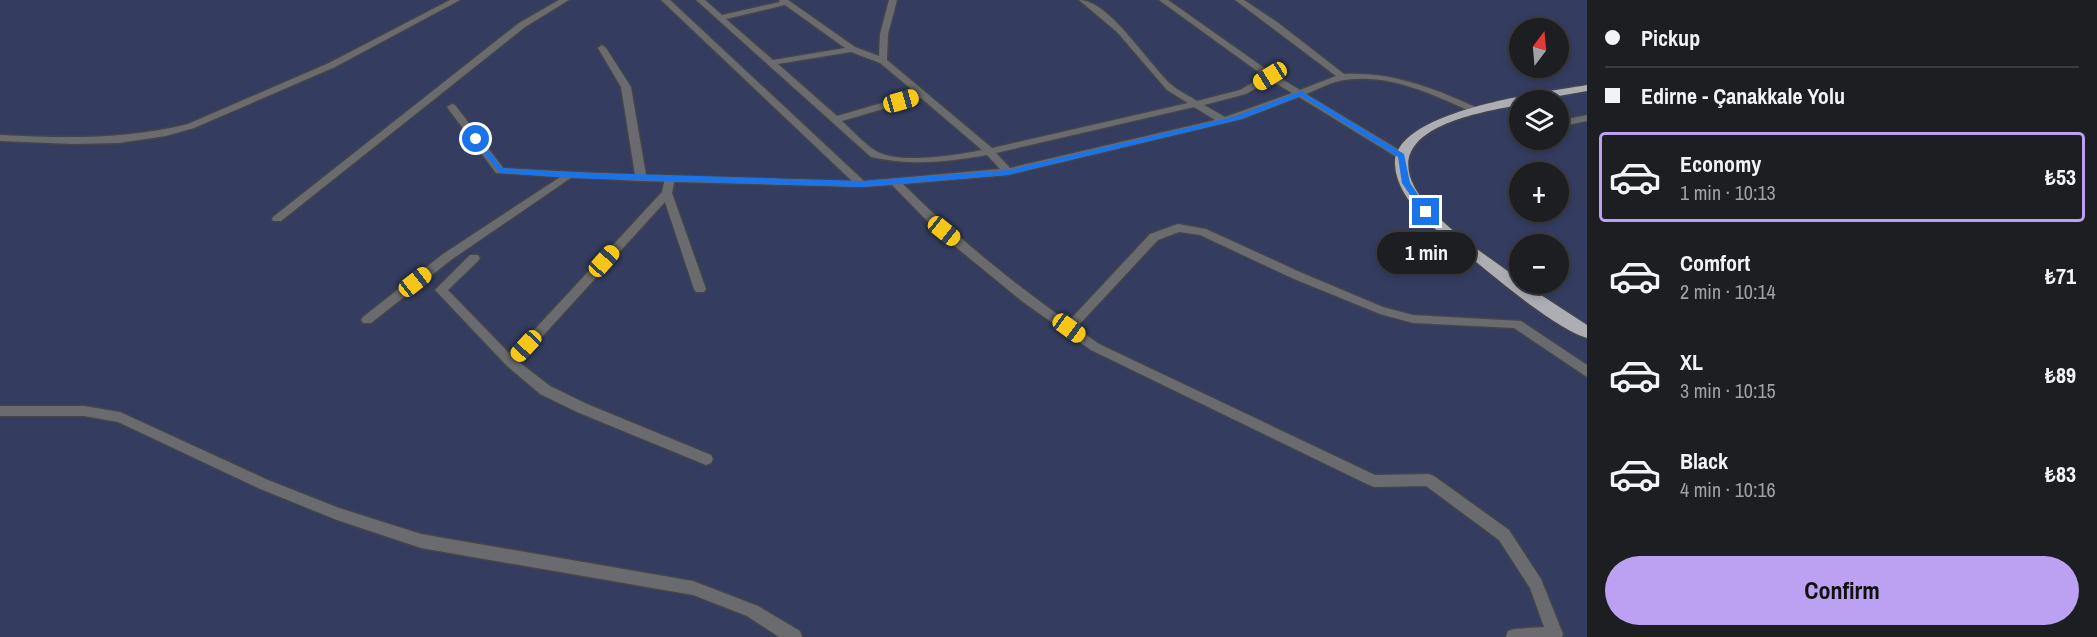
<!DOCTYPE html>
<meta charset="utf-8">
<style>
body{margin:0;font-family:"Archivo Narrow",sans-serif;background:#292b2f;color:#f1f3f6;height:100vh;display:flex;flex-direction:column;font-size:22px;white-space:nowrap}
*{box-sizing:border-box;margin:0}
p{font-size:20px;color:#a0a2a5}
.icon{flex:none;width:33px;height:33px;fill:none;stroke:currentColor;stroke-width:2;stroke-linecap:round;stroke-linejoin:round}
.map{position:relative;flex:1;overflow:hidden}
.side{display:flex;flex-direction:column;background:#1c1e22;width:510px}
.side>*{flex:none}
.top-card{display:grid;align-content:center;height:132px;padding:0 18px;background:#1c1e22}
.needle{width:39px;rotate:16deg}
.buttons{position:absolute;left:1509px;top:18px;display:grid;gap:12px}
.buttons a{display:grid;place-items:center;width:60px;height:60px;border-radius:50%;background:#1c1e22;box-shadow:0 3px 9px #0003,0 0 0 2px #3a3c40;font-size:30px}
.end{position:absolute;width:27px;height:27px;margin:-14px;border:8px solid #1a73e8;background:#fff;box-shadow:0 0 0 3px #fff}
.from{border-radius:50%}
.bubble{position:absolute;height:42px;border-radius:21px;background:#1c1e22;box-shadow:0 3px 9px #0003,0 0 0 2px #3a3c40;font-size:20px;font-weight:800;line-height:42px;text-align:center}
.car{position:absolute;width:18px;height:36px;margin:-18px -9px;border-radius:8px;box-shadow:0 0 4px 2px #0007;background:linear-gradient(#f5c518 24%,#345 0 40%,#f5c518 0 76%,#345 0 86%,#f5c518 0)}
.top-card b{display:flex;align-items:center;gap:21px;height:57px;font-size:22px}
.top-card b+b{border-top:2px solid #3a3c40}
.top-card i{width:15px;height:15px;background:#f1f3f6}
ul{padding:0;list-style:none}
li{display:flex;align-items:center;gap:18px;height:90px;margin:0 12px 9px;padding:0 6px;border:3px solid transparent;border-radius:6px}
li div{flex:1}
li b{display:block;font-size:22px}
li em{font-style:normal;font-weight:800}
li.selected{border-color:#bca0f2}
li>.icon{width:54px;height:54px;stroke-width:1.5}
.action{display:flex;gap:12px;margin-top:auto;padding:12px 18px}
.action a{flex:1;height:69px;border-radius:36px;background:#bca0f2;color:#111;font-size:24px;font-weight:800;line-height:69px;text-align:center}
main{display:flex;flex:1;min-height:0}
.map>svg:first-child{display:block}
.green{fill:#343d60;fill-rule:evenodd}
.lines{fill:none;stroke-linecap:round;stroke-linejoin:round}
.lane-casing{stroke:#44454a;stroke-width:3}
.street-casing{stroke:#44454a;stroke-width:3}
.primary-casing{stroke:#44454a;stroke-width:3}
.lane{fill:#6a6b6e;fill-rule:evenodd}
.street{fill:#6a6b6e;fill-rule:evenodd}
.primary{fill:#acaeb4;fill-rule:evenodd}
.route{fill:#1a73e8}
</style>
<main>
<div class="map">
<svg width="1587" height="637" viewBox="0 0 1587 637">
<rect width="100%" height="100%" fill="#26282d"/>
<path class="green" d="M 0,0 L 1587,0 L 1587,637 L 0,637 ZM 1520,28 L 1558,28 L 1558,68 L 1520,68 ZM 1520,100 L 1558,100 L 1558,140 L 1520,140 ZM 1520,172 L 1558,172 L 1558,212 L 1520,212 ZM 1520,244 L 1558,244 L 1558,284 L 1520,284 Z"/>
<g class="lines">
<defs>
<g id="lane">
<polygon points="452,104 455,105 504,169 504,173 496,173 447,107"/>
<polygon points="1587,115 1587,121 1558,127 1558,121"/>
<polygon points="568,172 573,175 572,177 451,260 371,323 363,323 361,320 363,317 443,254"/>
<polygon points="670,175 675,178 672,193 706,289 704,292 696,292 694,289 665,202 519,362 550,386 587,404 711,455 713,459 711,463 706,465 577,412 540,394 507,366 435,290 470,255 478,255 480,258 478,261 448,290 511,355 662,192 665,178"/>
</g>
<g id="street">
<path d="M 450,0 L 460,0 L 335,67 L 194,128 L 166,136 L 119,143 L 73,144 L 0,141 L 0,135 C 64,138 125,140 188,124 L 329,63 Z"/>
<polygon points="559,0 569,0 525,27 281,221 273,221 272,219 273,217 519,23"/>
<path d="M 661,0 L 670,0 L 864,181 L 1000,169 L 987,155 C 948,162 910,166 871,157 L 696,0 L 705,0 L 722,15 L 780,2 L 779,0 L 788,0 L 855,47 L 879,56 L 880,34 L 889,0 L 897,0 L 888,34 L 887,60 L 992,148 L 1188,103 L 1167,90 L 1117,32 L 1079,0 C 1110,0 1150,67 1173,86 C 1180,92 1190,96 1197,101 L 1240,90 L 1264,76 L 1159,0 L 1168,0 L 1270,72 L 1300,90 L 1336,76 L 1235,0 L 1244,0 L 1277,22 L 1344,74 C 1395,72 1435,89 1480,109 L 1480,113 L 1474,113 C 1434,95 1390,73 1345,80 C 1333,81 1319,89 1306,94 L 1406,154 L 1406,158 L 1398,158 L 1299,97 L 1242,119 L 1008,175 L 903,184 C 954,235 1009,280 1068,322 L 1150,234 L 1178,224 L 1206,229 L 1302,273 L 1383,307 L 1413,315 L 1521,321 L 1587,365 L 1587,377 L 1514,328 L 1413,323 L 1380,314 L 1294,279 L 1200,235 L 1179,232 L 1158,240 L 1076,328 L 1099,344 L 1375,475 L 1429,474 L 1434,476 L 1509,530 L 1541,579 L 1563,634 L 1562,637 L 1506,637 L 1508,631 L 1514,629 L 1544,627 L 1530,588 L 1499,540 L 1426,486 L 1374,487 L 1369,485 L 1091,350 L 1023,302 L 940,234 L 892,185 L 862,187 L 641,181 L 496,173 L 496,169 L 500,168 L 635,175 L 621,87 L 598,48 L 602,45 L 606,48 L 631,87 L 646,175 L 852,181 ZM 785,5 L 845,48 L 773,60 L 726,19 ZM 851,52 L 880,63 L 916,93 L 837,116 L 778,64 ZM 1270,80 L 1292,93 L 1225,117 L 1204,105 L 1246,94 ZM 921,98 L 982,150 C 958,155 900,164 878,152 C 867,147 852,130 842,121 ZM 1194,107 L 1215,120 L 1010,168 L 996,153 Z"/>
<polygon points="0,406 84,406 120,412 268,480 339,508 421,534 693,581 758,606 800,631 802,637 779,637 747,616 693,595 421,548 337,520 258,488 118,422 84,416 0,416"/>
</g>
<path id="primary" d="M 1587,85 L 1587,91 L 1536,100 L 1520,100 L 1520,105 C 1453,116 1359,139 1439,218 C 1463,241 1493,260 1520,280 L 1520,284 L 1524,284 L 1587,325 L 1587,338 C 1554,328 1499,280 1470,257 C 1443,236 1396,202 1395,164 C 1393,110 1548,92 1587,85 Z"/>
</defs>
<use href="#lane" class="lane-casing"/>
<use href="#street" class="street-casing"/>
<use href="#primary" class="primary-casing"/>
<use href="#lane" class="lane"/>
<use href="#street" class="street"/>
<use href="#primary" class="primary"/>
</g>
<polygon class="route" points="1301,91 1404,154 1410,183 1430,212 1429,214 1423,214 1402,183 1398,157 1301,96 1242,119 1008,175 862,187 568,178 500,173 472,139 478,137 502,168 568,172 862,181 1008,170 1236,116"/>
</svg>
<div class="buttons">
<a><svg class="needle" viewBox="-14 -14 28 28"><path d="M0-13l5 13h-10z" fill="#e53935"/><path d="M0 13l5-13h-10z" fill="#a0a2a5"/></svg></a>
<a><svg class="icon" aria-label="layers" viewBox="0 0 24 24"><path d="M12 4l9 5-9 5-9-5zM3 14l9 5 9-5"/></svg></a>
<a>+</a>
<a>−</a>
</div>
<i class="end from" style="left:476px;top:139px"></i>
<i class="end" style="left:1426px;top:212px"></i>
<div class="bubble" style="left:1377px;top:232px;width:99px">1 min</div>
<i class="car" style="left:1270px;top:76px;rotate:238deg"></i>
<i class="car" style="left:901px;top:101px;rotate:74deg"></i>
<i class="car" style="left:944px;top:231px;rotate:129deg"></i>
<i class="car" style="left:604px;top:261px;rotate:42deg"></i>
<i class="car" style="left:415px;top:282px;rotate:52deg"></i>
<i class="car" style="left:1069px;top:328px;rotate:126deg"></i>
<i class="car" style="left:526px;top:346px;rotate:223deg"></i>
</div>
<section class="side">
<div class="top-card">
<b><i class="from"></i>Pickup</b>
<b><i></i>Edirne - Çanakkale Yolu</b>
</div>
<ul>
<li class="selected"><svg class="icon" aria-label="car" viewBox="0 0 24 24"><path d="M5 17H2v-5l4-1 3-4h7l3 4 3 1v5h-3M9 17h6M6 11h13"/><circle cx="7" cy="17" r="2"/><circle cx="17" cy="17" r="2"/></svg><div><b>Economy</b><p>1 min · 10:13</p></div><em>₺53</em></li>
<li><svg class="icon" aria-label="car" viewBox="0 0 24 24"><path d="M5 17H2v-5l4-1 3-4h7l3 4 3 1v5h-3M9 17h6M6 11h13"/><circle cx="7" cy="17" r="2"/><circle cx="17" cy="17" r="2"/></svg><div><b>Comfort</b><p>2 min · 10:14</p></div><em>₺71</em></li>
<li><svg class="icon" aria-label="car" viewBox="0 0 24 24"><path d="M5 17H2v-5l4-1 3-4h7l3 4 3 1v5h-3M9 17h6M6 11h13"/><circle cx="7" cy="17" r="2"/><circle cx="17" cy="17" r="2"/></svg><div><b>XL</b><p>3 min · 10:15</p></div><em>₺89</em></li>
<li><svg class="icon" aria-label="car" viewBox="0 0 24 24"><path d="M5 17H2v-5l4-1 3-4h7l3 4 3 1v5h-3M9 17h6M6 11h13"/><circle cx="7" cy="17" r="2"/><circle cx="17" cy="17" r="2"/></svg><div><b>Black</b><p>4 min · 10:16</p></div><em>₺83</em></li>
</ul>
<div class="action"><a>Confirm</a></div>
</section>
</main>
